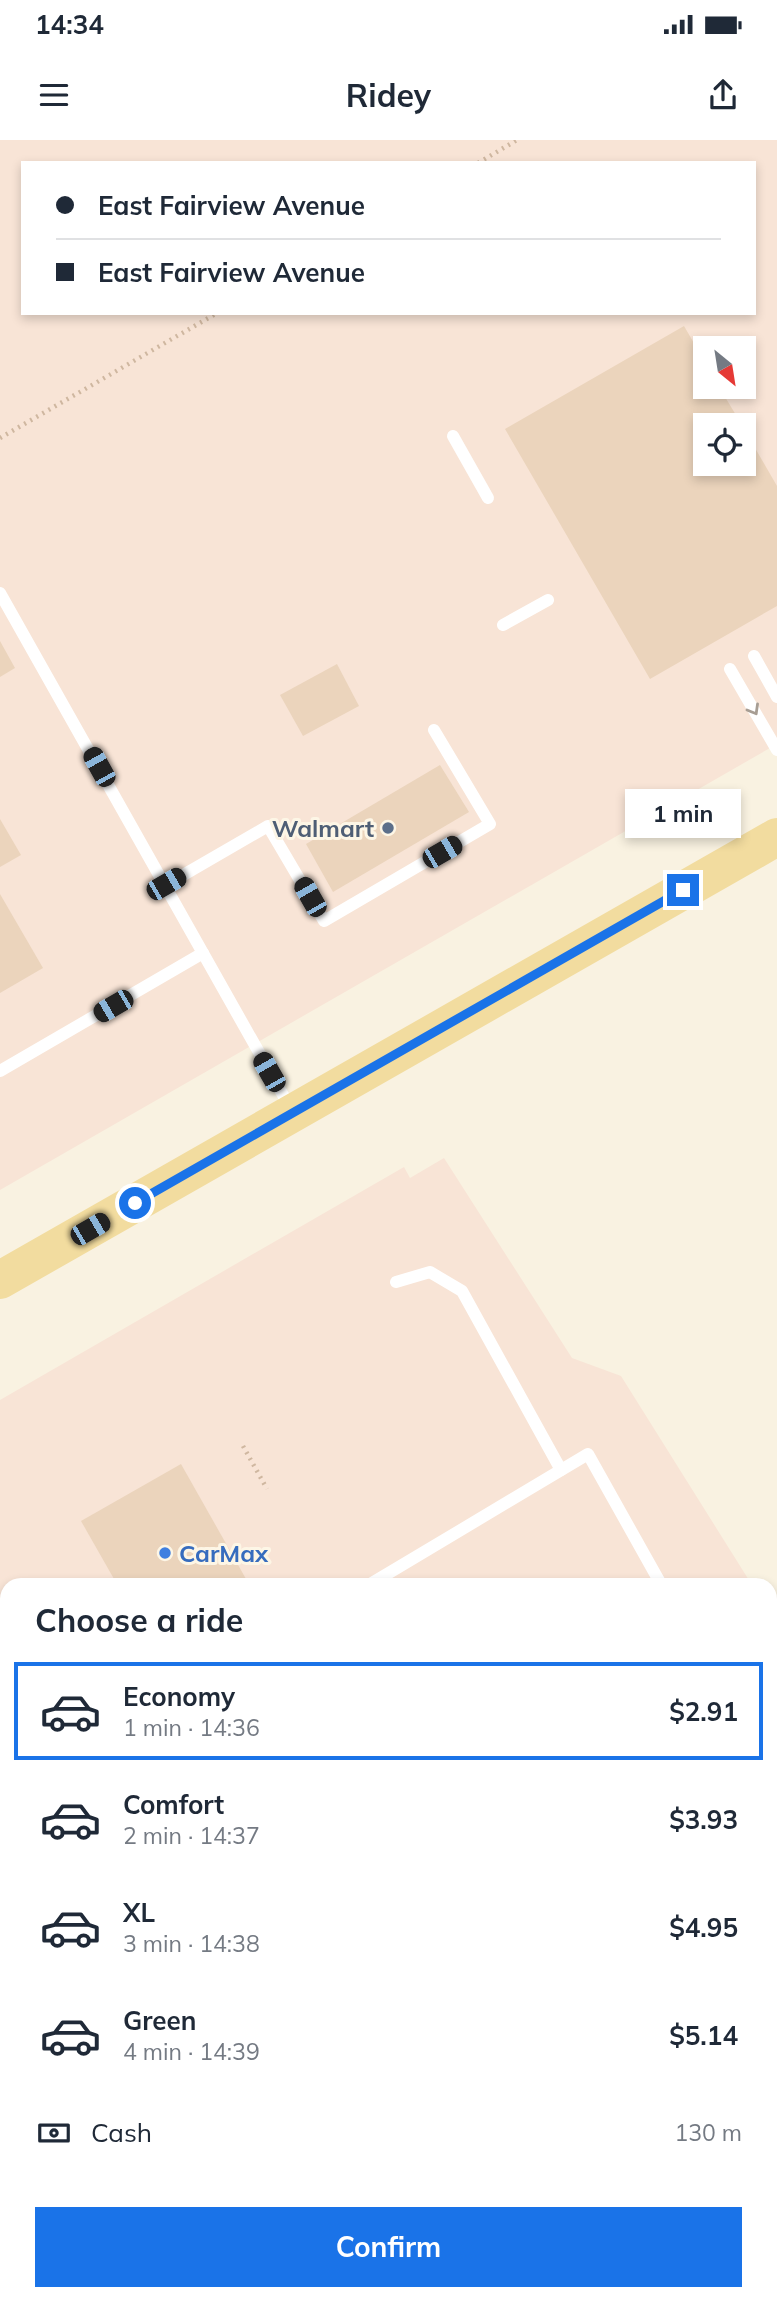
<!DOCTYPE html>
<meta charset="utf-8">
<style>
body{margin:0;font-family:Mulish,sans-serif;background:#f6f6f7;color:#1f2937;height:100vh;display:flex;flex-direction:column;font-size:26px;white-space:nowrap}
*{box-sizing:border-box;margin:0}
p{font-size:23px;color:#747a83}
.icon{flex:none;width:38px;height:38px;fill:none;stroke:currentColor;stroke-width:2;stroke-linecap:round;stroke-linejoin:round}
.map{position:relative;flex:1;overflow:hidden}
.sheet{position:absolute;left:0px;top:1438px;width:777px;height:723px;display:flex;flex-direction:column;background:#fff;border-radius:21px 21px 0 0;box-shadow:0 4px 10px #0003}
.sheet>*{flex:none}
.banner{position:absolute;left:21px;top:21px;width:735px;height:154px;border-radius:0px;box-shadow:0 4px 10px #0003;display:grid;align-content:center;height:154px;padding:0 35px;background:#fff}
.needle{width:46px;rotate:150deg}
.tools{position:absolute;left:693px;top:196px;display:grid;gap:14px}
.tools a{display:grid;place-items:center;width:63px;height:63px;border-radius:0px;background:#fff;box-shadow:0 4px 10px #0003;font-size:35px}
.end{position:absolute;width:32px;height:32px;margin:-16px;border:9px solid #1a73e8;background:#fff;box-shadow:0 0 0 4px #fff}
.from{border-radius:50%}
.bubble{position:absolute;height:49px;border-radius:0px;background:#fff;box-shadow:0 4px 10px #0003;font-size:23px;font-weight:700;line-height:49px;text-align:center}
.car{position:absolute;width:21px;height:42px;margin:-21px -10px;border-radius:9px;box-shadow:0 0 5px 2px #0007;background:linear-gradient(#222 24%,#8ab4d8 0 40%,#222 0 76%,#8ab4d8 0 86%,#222 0)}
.banner b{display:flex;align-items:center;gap:24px;height:66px;font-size:26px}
.banner b+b{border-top:2px solid #e0e1e3}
.banner i{width:18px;height:18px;background:#1f2937}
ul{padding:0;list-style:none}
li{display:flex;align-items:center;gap:21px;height:98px;margin:0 14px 10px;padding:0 21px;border:4px solid transparent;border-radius:0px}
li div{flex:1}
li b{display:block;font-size:26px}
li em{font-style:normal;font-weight:700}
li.current{border-color:#1a73e8}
li>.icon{width:63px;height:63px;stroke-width:1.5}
h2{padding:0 35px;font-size:32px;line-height:84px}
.pay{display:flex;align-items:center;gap:18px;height:77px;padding:0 35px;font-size:26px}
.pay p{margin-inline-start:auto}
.action{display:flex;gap:14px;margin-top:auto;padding:14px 35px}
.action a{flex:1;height:80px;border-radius:0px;background:#1a73e8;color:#fff;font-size:28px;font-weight:700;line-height:80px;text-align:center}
.status{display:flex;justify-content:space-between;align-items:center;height:49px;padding:0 35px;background:#fff;direction:ltr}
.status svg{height:19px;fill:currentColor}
header{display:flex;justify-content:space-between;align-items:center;height:91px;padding:0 35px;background:#fff;font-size:32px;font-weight:700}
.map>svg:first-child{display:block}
.commercial{fill:#f8e4d6;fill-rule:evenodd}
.green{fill:#cce4c2}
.building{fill:#ebd4bc}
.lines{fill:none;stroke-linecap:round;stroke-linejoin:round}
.path{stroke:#cfb7a0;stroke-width:4.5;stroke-dasharray:2 5;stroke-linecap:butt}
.lane{stroke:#fff;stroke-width:12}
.street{stroke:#fff;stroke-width:24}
.primary{stroke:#f2dc9f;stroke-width:38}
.oneway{stroke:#a79d93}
.route{stroke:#1a73e8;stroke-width:9}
.service-dot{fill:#5c6f8a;stroke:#fdf6e6;stroke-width:2.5}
.shop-dot{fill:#3f7fe0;stroke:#fdf6e6;stroke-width:2.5}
.labels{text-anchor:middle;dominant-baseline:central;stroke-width:6;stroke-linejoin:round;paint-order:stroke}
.service-label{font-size:24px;font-weight:bold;fill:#4e5e75;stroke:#fdf6e6;text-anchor:end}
.shop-label{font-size:24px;font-weight:bold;fill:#366cbe;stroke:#fdf6e6;text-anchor:start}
</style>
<div class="status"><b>14:34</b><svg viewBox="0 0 49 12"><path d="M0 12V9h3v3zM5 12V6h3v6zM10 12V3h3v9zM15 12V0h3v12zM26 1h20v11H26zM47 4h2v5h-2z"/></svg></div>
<header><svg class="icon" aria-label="menu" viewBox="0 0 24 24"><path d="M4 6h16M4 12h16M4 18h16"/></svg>Ridey<svg class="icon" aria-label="share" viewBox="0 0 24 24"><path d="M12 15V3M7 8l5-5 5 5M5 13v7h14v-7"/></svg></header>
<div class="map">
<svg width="777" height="2160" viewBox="0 0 777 2160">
<rect width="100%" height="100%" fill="#f9f2e1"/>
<g class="commercial">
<path d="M 0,0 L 777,0 L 777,604 L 0,1050 ZM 23,23 L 754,23 L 754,173 L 23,173 ZM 705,208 L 744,208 L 744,247 L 705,247 ZM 705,285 L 744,285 L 744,324 L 705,324 Z"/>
<polygon points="444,1018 572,1218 621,1236 752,1445 7,1446 7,2154 503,2154 493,2160 0,2160 0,1260 404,1027 410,1038"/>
<polygon points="770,1474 777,1485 777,1995 770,1999"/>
</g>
<polygon class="green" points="777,2056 777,2160 597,2160 607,2154 770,2154 770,2060"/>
<g class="building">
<polygon points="684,186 705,222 705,247 719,247 742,285 705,285 705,324 744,324 744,289 777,346 777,466 650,539 505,289"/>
<polygon points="0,501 15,528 0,537"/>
<polygon points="337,524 359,566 303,596 280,555"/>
<polygon points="440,625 469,672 333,752 306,704"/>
<polygon points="0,679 21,715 0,727"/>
<polygon points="0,754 43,828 0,853"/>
<polygon points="181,1324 250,1446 118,1446 81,1381"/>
<polygon points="349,2154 374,2154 364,2160 352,2160"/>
</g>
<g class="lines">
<g class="path">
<polyline points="478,23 517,0"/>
<polyline points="0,298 217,173"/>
<polyline points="243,1306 267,1349"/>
</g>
<g class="lane">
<polyline points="453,296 488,358"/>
<polyline points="0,453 292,971"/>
<polyline points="503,485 548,460"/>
<polyline points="754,516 777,557"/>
<polyline points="730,529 777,610"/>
<polyline points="166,745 268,686 324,781 490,684 434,590"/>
<polyline points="0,931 203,813"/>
<polyline points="396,1142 430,1132 462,1151 561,1330"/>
<polyline points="367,1446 588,1314 662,1446"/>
<polyline points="770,1637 777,1650"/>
</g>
<g class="street">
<polyline points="770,2035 777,2031"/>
<polyline points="553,2160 563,2154"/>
</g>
<polyline class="primary" points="0,1140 777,697"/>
</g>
<defs><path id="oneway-chevron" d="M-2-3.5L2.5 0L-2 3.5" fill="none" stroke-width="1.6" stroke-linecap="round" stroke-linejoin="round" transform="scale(1.75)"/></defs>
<use class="oneway" href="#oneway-chevron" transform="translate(754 570) rotate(60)"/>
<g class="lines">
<polyline class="route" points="135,1063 683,750"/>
</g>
<circle class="service-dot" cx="388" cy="688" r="7"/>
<circle class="shop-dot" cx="165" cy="1413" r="7"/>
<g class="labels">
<g class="service-label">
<text x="374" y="688">Walmart</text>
</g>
<g class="shop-label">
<text x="179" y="1413">CarMax</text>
</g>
</g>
</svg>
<div class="tools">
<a><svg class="needle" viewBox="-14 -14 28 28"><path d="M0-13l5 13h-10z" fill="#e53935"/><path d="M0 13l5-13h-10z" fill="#747a83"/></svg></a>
<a><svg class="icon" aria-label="locate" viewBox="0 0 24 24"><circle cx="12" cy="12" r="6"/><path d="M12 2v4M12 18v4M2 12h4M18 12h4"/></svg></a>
</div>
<i class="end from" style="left:135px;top:1063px"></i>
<i class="end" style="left:683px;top:750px"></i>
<div class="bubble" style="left:625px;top:649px;width:116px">1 min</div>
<i class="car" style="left:99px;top:627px;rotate:331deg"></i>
<i class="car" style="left:442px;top:712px;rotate:60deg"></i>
<i class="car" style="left:166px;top:744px;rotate:60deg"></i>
<i class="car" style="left:310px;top:757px;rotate:330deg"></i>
<i class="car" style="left:113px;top:866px;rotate:240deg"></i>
<i class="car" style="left:269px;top:932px;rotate:330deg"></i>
<i class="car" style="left:90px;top:1089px;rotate:60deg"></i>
<div class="banner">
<b><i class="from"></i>East Fairview Avenue</b>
<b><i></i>East Fairview Avenue</b>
</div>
<section class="sheet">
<h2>Choose a ride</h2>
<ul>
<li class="current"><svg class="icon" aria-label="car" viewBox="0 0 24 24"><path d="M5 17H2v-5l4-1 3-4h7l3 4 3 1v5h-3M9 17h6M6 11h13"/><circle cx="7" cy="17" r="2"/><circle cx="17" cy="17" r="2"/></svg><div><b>Economy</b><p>1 min · 14:36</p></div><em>$2.91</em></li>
<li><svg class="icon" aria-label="car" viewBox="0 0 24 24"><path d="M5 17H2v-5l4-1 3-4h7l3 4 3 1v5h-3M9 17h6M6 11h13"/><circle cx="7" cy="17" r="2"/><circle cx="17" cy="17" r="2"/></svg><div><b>Comfort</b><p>2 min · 14:37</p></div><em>$3.93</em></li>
<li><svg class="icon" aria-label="car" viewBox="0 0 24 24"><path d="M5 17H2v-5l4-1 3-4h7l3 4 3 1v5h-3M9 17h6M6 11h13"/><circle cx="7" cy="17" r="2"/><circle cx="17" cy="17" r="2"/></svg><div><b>XL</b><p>3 min · 14:38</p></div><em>$4.95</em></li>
<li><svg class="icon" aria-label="car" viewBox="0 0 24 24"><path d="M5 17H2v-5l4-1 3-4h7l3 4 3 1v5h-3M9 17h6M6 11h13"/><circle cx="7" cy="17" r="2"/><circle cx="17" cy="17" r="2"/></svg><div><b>Green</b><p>4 min · 14:39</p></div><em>$5.14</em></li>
</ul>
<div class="pay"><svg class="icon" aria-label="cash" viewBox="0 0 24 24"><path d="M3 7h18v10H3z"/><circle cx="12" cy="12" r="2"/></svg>Cash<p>130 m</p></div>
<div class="action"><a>Confirm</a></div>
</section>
</div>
